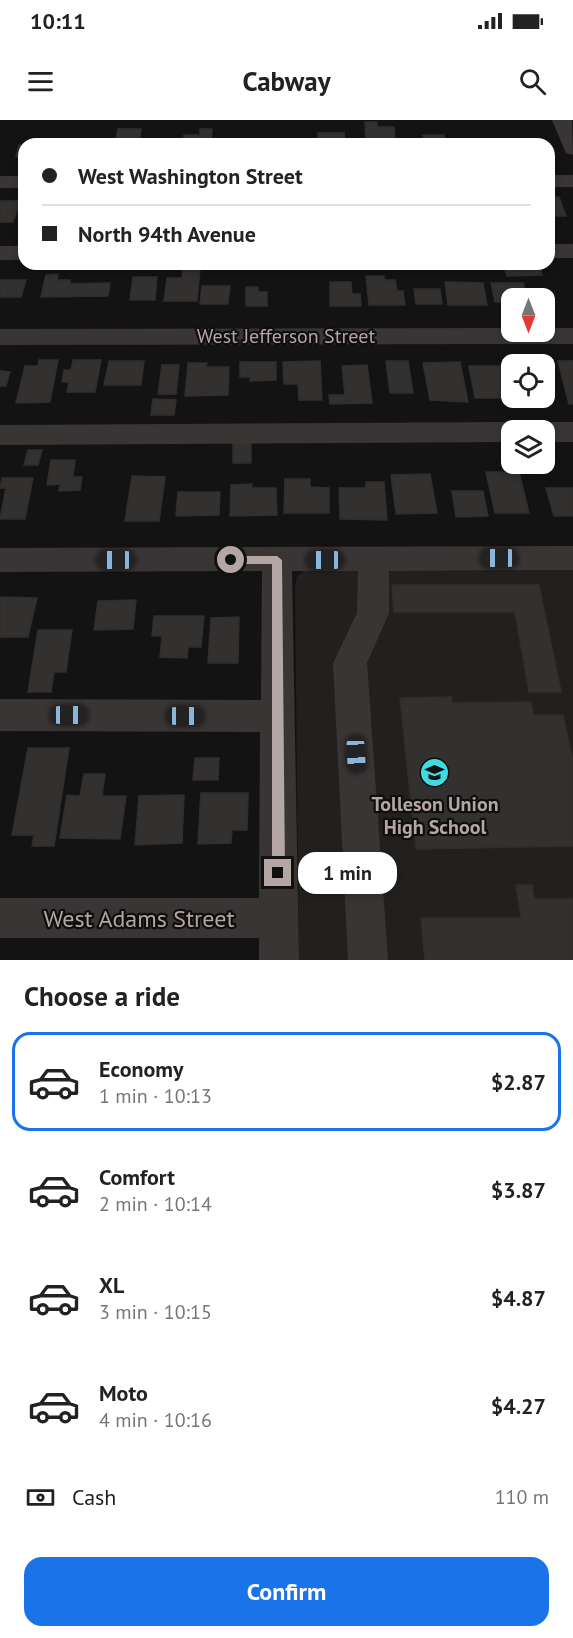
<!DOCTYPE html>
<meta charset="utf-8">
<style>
body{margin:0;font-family:"PT Sans",sans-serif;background:#f2f2f2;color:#222;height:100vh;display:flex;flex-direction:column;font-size:22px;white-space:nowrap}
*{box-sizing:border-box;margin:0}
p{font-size:20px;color:#767676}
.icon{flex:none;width:33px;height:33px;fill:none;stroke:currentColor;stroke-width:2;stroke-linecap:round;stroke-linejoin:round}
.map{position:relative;height:840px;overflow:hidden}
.panel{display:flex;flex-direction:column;background:#fff;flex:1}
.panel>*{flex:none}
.guide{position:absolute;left:18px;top:18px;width:537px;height:132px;border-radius:18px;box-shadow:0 3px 9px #0003;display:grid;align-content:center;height:132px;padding:0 24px;background:#fff}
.needle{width:39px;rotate:180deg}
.controls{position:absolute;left:501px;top:168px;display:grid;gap:12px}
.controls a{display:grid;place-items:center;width:54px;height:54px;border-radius:12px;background:#fff;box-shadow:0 3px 9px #0003;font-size:30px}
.end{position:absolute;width:27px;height:27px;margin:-14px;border:8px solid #b3a6a5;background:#111;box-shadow:0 0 0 3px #111}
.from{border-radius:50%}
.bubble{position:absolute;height:42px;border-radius:18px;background:#fff;box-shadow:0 3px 9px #0003;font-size:20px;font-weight:700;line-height:42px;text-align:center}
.car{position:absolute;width:18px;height:36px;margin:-18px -9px;border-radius:8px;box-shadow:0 0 4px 2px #0007;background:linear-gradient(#222 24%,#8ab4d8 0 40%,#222 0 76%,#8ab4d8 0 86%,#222 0)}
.guide b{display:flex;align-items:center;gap:21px;height:57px;font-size:22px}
.guide b+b{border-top:2px solid #e0e0e0}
.guide i{width:15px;height:15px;background:#222}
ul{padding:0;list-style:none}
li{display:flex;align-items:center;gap:18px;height:99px;margin:0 12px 9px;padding:0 12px;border:3px solid transparent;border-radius:18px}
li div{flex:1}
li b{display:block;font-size:22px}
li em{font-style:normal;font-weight:700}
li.on{border-color:#1a73e8}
li>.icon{width:54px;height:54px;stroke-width:1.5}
h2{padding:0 24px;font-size:27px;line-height:72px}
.pay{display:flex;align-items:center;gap:15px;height:66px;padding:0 24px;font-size:22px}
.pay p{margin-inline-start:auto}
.action{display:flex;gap:12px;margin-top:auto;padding:12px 24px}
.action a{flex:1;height:69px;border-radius:18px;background:#1a73e8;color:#fff;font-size:24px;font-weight:700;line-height:69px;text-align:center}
.status{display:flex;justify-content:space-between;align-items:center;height:42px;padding:0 30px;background:#fff;direction:ltr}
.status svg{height:16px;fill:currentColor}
header{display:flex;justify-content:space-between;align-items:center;height:78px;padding:0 24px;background:#fff;font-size:27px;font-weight:700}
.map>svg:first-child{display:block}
.built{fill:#21201f}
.building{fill:#333030;stroke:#302e2d;stroke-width:1.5}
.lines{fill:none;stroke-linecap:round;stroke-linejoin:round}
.minor{fill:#393534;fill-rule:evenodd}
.route{fill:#b3a6a5}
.labels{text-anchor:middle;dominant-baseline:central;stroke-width:4.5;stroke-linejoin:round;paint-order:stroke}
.street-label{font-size:20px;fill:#b3a6a5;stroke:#0f0e0e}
.poi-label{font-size:20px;font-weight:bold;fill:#b3a6a5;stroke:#0f0e0e}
.near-street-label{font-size:24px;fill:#b3a6a5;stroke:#0f0e0e}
</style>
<div class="status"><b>10:11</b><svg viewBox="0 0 49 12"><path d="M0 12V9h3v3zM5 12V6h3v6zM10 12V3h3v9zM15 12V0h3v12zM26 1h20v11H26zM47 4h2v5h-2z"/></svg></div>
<header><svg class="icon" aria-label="menu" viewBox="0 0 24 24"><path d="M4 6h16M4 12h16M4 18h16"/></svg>Cabway<svg class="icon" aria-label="search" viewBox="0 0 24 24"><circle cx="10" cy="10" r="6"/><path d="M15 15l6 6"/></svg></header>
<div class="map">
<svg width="573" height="840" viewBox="0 0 573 840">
<rect width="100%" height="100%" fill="#141313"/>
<polygon class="built" points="573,450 573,840 299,840 295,467 297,456 304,451"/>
<g class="building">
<polygon points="365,2 377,2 377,7 394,7 395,20 366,19"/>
<polygon points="118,9 141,9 139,24 115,24"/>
<polygon points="200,9 212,9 211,24 184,24 184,15 200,15"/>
<polygon points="318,13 344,13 345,24 318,24"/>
<polygon points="423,15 444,15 445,24 424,24"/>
<polygon points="19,25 24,25 24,37 16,37"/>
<polygon points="549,77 559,77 566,96 549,96"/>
<polygon points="0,81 20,81 13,102 0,102"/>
<polygon points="503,144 539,144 542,155 507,156"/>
<polygon points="183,149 200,149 197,181 164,181 167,158 182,158"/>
<polygon points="58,154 57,160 70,160 70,164 110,163 108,176 41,177 46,155"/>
<polygon points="366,156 384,156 384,160 395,160 397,171 403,171 405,185 369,185"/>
<polygon points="133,157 157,157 155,180 130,180"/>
<polygon points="0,160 26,160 21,177 0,177"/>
<polygon points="330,162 351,162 352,174 360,174 361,186 330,186"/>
<polygon points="445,162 483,163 487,185 448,185"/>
<polygon points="491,163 523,163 527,178 512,178 512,186 506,186 505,182 495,182"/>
<polygon points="202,166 230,166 228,184 200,184"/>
<polygon points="246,167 258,167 258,172 267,172 267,186 246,186"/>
<polygon points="414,169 440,169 442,184 416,184"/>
<polygon points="39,240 58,240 50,282 16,283 25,246 38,246"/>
<polygon points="73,240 101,240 95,272 67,272 69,262 62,262 64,250 71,250"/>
<polygon points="109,241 144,241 141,265 104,265"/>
<polygon points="320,241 322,280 299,280 298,264 284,264 283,242"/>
<polygon points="386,241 408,241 413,273 390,273"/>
<polygon points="558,241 573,241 573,284 569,284"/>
<polygon points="240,242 276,242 276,260 250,261 250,257 240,257"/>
<polygon points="460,242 468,282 430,280 423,243"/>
<polygon points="188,243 207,243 206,247 229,247 228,275 185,276"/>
<polygon points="162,245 179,245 176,274 158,274"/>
<polygon points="367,245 372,283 330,284 329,275 345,275 342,246"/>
<polygon points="469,246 504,246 512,278 475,278"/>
<polygon points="0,251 10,252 6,266 0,266"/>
<polygon points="153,279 176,280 174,295 151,295"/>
<rect x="233" y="321" width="18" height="22"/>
<polygon points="28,330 42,330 38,345 24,345"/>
<polygon points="51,340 75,340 73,357 82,357 80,370 59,371 60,364 47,365"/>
<polygon points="486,352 519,352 529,393 495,393"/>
<polygon points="430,354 437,393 396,394 391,355"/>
<polygon points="132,356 165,357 159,401 125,401"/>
<polygon points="2,358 33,358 25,399 0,399 6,368 0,368"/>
<polygon points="285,359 310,359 310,367 329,368 329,393 284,393"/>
<polygon points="366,362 384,362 387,400 340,399 339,368 366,368"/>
<polygon points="252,364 251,368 276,368 277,395 230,396 231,365"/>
<polygon points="546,368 573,368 573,396 554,396"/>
<polygon points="452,371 483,371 488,396 456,397"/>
<polygon points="178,372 220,372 219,395 176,396"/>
<polygon points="392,465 539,465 561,572 529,572 515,492 394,492"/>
<polygon points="0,477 37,478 28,517 0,517"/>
<polygon points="136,480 133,509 94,510 98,481"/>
<polygon points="154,496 204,496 201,527 188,527 187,538 160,537 162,516 152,516"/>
<polygon points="239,497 238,543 208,543 211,498"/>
<polygon points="38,510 72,510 66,552 54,552 51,572 28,572"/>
<polygon points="451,577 452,583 531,582 533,595 563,595 573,641 573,726 416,729 400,578"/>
<polygon points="28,628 69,628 54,726 32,726 34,715 12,715"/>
<polygon points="195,638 219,638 218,660 193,660"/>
<polygon points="84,654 105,654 102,676 126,676 120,719 60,718 67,675 80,676"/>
<polygon points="201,673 248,673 247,710 232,710 231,723 198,724"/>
<polygon points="184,675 182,723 135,725 139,676"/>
<polygon points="516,765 532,765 534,779 573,779 573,840 425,840 421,798 521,798"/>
</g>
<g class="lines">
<g class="minor">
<polygon points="552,0 572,0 573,35 566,33"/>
<rect x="549" y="55" width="24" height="12"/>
<rect x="0" y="56" width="24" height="12"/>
<rect x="549" y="124" width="24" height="14"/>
<rect x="0" y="126" width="24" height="14"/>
<polygon points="512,208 512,212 544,212 544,208 573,208 573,224 0,225 0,209"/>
<polygon points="512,302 522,305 525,310 512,310 512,322 0,325 0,305"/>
<polygon points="544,302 573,302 573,322 544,322 544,310 531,310 534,305"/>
<polygon points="573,426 573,450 389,451 389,493 367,543 388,840 348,840 333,543 357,493 358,451 292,451 299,840 259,840 259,818 0,818 0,778 259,778 260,612 0,611 0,579 261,580 262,451 0,452 0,428"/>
</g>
</g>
<polygon class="route" points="231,436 277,436 282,440 285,753 283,758 278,760 274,758 272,753 272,444 231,444 226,440"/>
<defs>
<symbol id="school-disc" viewBox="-11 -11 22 22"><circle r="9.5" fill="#3edce0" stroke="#0f0e0e"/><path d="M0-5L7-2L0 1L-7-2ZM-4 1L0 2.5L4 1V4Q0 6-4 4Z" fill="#111"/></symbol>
</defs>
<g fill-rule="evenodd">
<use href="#school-disc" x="418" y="636" width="33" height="33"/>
</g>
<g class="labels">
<g class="street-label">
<text x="286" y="216">West Jefferson Street</text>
</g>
<g class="poi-label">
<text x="435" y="684">Tolleson Union<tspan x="435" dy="23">High School</tspan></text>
</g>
<g class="near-street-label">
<text x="139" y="798">West Adams Street</text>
</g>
</g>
</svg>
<div class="controls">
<a><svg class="needle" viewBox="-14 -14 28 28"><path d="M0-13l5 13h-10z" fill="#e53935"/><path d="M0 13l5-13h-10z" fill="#767676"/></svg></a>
<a><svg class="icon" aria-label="locate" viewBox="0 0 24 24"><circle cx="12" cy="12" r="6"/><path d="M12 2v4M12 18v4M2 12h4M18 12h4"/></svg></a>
<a><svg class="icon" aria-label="layers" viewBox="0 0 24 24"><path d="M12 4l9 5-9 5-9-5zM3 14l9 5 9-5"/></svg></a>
</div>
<i class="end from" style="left:231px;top:440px"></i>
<i class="end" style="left:278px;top:753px"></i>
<div class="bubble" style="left:298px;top:732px;width:99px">1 min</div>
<i class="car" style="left:499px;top:438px;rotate:270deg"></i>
<i class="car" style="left:116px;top:440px;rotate:270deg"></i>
<i class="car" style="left:325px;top:440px;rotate:270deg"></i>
<i class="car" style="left:69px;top:595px;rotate:90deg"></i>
<i class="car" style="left:185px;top:596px;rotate:90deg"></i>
<i class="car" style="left:356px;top:634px;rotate:177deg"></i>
<div class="guide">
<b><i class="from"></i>West Washington Street</b>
<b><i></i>North 94th Avenue</b>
</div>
</div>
<section class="panel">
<h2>Choose a ride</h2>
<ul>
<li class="on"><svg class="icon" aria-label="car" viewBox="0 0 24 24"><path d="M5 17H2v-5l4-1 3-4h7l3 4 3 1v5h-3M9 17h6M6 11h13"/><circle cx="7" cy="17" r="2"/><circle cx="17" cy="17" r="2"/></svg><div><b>Economy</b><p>1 min · 10:13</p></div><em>$2.87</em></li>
<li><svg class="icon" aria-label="car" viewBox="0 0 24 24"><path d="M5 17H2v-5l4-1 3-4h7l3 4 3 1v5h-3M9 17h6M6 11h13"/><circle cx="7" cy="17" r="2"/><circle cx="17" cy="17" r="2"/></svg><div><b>Comfort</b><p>2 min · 10:14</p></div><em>$3.87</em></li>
<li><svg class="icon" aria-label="car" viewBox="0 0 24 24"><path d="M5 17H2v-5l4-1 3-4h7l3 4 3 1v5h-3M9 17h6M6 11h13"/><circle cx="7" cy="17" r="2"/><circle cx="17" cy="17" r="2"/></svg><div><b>XL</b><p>3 min · 10:15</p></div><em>$4.87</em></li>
<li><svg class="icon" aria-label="car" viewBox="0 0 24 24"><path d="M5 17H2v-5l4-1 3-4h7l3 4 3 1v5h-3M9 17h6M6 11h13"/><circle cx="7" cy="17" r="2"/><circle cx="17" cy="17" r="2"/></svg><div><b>Moto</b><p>4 min · 10:16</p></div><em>$4.27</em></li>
</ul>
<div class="pay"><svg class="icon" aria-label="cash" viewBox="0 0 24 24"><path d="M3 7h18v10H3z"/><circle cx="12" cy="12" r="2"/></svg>Cash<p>110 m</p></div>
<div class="action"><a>Confirm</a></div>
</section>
